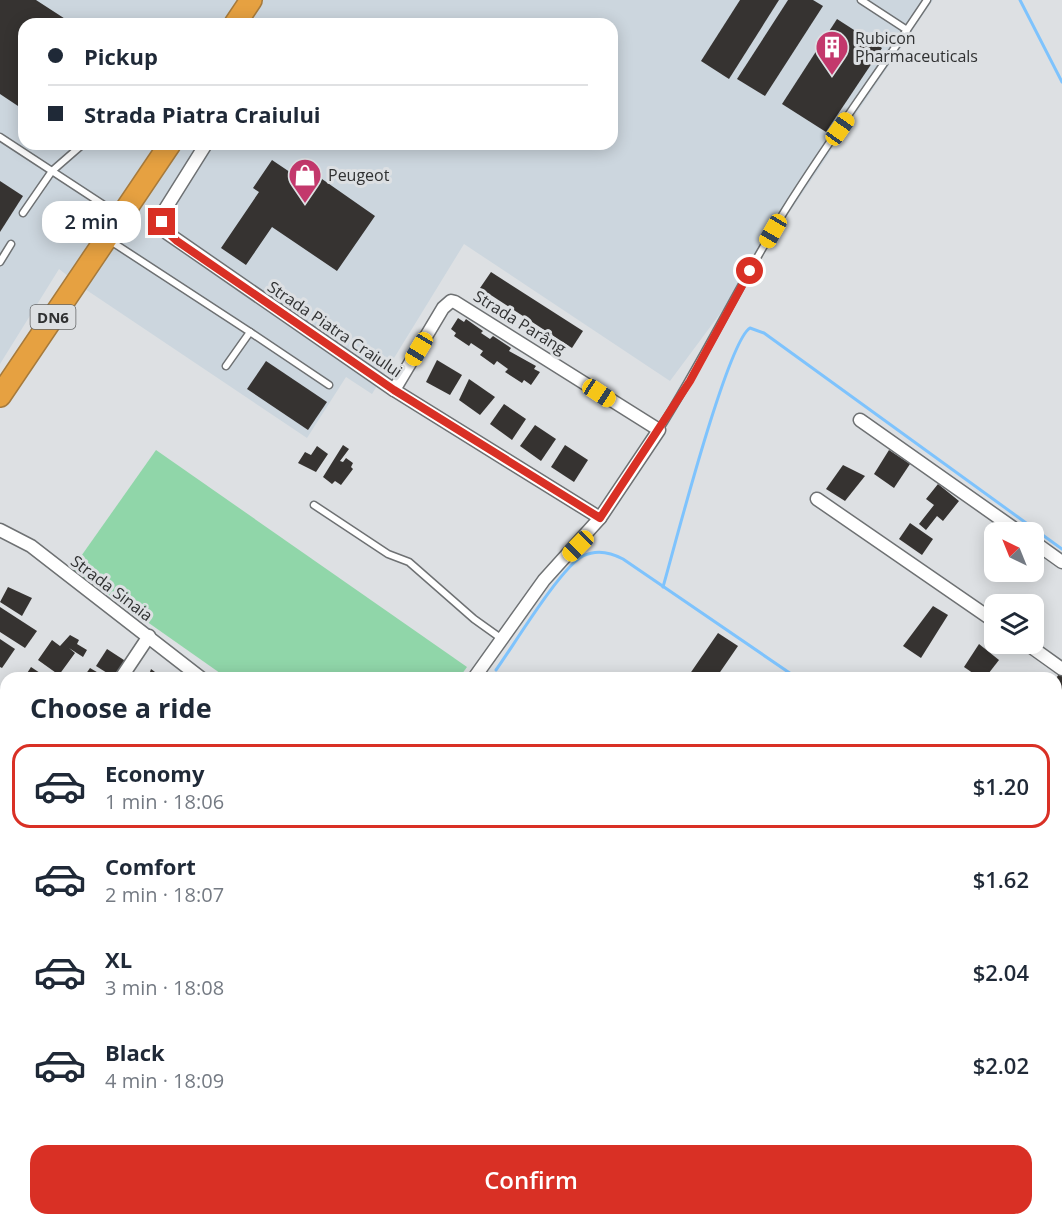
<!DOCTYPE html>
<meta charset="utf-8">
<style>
body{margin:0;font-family:"Open Sans",sans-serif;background:#f6f6f7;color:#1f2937;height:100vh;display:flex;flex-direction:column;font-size:22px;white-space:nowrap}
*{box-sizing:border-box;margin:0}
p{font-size:20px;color:#747a83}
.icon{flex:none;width:33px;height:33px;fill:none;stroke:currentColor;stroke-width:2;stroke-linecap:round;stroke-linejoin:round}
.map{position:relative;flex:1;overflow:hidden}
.drawer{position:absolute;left:0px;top:672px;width:1062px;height:554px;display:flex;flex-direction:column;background:#fff;border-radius:18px 18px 0 0;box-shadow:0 3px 15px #0003}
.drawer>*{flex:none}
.guide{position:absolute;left:18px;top:18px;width:600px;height:132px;border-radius:18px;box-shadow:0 3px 15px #0003;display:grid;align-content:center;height:132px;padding:0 30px;background:#fff}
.needle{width:39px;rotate:317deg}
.controls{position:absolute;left:984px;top:522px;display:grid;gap:12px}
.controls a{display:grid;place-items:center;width:60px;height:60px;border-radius:12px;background:#fff;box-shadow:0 3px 15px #0003;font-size:30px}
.end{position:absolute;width:27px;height:27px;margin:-14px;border:8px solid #d93025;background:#fff;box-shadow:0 0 0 3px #fff}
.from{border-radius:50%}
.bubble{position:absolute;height:42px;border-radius:18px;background:#fff;box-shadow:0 3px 15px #0003;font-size:20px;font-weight:600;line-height:42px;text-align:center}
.car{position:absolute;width:18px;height:36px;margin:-18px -9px;border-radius:8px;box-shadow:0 0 4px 2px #0007;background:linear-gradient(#f5c518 24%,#345 0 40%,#f5c518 0 76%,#345 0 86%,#f5c518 0)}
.guide b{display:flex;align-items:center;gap:21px;height:57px;font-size:22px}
.guide b+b{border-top:2px solid #e0e1e3}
.guide i{width:15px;height:15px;background:#1f2937}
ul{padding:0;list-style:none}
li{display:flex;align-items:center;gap:18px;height:84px;margin:0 12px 9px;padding:0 18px;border:3px solid transparent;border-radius:18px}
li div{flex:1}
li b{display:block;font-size:22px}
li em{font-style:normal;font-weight:600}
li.selected{border-color:#d93025}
li>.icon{width:54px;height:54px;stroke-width:1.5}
h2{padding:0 30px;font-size:27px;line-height:72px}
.action{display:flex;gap:12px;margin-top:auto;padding:12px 30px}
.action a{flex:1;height:69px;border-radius:18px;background:#d93025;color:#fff;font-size:24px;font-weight:600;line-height:69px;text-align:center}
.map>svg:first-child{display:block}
.built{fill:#ccd6de;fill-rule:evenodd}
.green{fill:#90d6a9}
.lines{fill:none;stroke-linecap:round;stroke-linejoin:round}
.stream{stroke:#7ec3fd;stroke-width:3}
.building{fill:#363331}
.lane-casing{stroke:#6e7173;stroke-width:9}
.street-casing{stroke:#6e7173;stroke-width:15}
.highway-casing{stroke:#a67a3c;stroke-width:24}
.path{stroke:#858789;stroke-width:2;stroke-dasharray:3 4.5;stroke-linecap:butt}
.lane{stroke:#fff;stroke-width:6}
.street{stroke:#fff;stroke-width:12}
.highway{stroke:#e6a141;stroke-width:21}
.route{stroke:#d93025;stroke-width:8}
.labels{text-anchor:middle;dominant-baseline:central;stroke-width:6;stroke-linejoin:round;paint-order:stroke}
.shield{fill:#dde0e3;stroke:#646667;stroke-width:1.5}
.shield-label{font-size:15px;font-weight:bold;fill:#303132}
.poi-label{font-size:16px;fill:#303132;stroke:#dde0e3;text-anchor:start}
.street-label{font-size:16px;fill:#303132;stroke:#dde0e3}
</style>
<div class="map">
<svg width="1062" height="1225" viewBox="0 0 1062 1225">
<rect width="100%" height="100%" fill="#dde0e3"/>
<path class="built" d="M 0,0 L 933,0 L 728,303 L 670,381 L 464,244 L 372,394 L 346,377 L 307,438 L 85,289 L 59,269 L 0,364 ZM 24,24 L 612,24 L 612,144 L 24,144 Z"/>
<polygon class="green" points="156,450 467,667 459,678 227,678 72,569"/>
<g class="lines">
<g class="stream">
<polyline points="1020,0 1062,82"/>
<path d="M 663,587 C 674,549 727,342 750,328 L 764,333 L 1062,549"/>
<path d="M 496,670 C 514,645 560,568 583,556 C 597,549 610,552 623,559 L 797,678"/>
<polyline points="1056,851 1062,855"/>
<polyline points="0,919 6,930"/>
<polyline points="702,1220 709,1225"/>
<polyline points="14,1225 16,1220"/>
</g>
</g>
<g class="building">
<polygon points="0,0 36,0 73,24 24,24 24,110 0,94"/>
<polygon points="740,0 779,0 729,79 701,61"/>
<polygon points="788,0 813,0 823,6 765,96 737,79"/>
<polygon points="837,19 882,48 826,132 782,104"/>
<polygon points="272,160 315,189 322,179 375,216 337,271 272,227 246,265 221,248 259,192 253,188"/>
<polygon points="0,181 23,196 0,232"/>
<polygon points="491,272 583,331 572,348 480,288"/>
<polygon points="458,318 464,322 466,319 483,331 481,333 490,339 493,336 511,348 509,351 536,366 534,369 540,372 531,385 524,380 522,383 505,372 508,369 497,361 494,365 480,355 483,351 471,343 469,346 454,336 456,333 451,329"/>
<polygon points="437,360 462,375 450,395 426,382"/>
<polygon points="266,361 327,402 308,430 247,389"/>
<polygon points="469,379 495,397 480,415 459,400"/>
<polygon points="504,404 526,419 512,440 490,424"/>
<polygon points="535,425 556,439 541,461 520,446"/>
<polygon points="343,445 349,449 340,461 343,462 346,458 353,463 351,467 353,469 341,485 335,481 332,484 323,477"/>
<polygon points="565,445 588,460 574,482 551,467"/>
<polygon points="317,446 328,454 316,472 298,463 305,452 311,455"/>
<polygon points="889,450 910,464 894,488 874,474"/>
<polygon points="843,465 865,476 845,501 826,489"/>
<polygon points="938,484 959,501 943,521 937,516 926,530 919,524 934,505 926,499"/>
<polygon points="910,523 933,539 922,555 899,539"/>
<polygon points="8,587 32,598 22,616 0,602"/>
<polygon points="933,606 948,615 921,658 903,646"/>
<polygon points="0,607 37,631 25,648 0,632"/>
<polygon points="718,633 738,646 716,678 687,678"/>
<polygon points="70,635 79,640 77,644 87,650 83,657 69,648 75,653 59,675 38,660 52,640 60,646"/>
<polygon points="0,639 15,649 2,668 0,667"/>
<polygon points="979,644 999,660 985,678 980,678 964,667"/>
<polygon points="107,649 127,662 115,678 96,666"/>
<polygon points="31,667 43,675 41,678 24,678"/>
<polygon points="90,668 107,678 83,678"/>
<polygon points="151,669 163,678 148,678"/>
<polygon points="1060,673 1062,675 1062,700 1056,695 1056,678"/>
<polygon points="6,778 6,810 0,806 3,789 0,785"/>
<polygon points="1056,962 1062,966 1061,976 1056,973"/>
<polygon points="1062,986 1062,1003 1056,1000"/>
<polygon points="1060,1006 1062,1007 1062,1032 1056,1029 1056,1014"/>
<polygon points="1062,1206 1062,1225 1049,1225 1056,1220 1056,1208 1059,1210"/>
<polygon points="99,1220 127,1220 134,1225 116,1225 111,1221 106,1225"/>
<polygon points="373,1220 399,1220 406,1225 379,1225"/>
<polygon points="759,1220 765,1220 773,1225 755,1225"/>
<polygon points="770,1220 803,1220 802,1222 806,1225 779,1225"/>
<polygon points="895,1220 916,1220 912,1225 896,1225 893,1223"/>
<polygon points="949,1220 978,1220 974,1225 951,1225 947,1223"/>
</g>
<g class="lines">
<defs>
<g id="lane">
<polyline points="861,0 907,30"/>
<polyline points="0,137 110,209"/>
<polyline points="23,213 52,171 83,144"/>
<polyline points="109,240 250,332 226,366"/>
<polyline points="0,262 11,244"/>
<polyline points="250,332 329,385"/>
<path d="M 659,430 C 704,359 740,283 784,212 C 829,140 880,71 927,0"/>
<polyline points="314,505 388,554 409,562 474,619 502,639"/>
</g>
<g id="street">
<polyline points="206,144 164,211 162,222 167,233 394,390 600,518"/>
<polyline points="394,390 443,308 451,301 455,302 659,430 600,518 544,580 474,678"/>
<polyline points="860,420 1019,532"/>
<polyline points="817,499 994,621"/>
<polyline points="0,530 31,546 201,678"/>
<polyline points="1034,542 1062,562"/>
<polyline points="1027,644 1062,669"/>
<polyline points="121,678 149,636"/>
<polyline points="1056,745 1062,737"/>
<polyline points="0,860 6,851"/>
<polyline points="1056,869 1062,873"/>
<polyline points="0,887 6,899"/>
<polyline points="0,955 6,966"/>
<polyline points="1056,1042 1062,1045"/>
<polyline points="1003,1220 1011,1225"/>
<polyline points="73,1225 77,1220"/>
<polyline points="446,1225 450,1220"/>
<polyline points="821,1225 825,1220"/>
</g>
<g id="highway">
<polyline points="235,24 251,0"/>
<polyline points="0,396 170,144"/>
</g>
</defs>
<use href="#lane" class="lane-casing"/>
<use href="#street" class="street-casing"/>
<use href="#highway" class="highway-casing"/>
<polyline class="path" points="413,1225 417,1220"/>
<use href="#lane" class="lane"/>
<use href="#street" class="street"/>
<use href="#highway" class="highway"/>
</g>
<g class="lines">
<polyline class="route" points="162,222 163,228 177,241 394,390 600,518 690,381 750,271"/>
</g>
<defs>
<symbol id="building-pin" viewBox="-11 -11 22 30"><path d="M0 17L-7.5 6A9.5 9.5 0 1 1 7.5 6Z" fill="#c3386c" stroke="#dde0e3"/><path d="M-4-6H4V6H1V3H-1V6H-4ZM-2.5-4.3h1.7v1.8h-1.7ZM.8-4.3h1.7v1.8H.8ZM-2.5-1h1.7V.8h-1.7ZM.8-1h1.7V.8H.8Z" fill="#fff"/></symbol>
<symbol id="shop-pin" viewBox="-11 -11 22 30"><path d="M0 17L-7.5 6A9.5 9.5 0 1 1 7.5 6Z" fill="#c3386c" stroke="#dde0e3"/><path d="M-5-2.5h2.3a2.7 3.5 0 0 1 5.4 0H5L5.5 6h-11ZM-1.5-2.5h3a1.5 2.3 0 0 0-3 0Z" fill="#fff"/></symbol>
</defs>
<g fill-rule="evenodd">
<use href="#building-pin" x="813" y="28" width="38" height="52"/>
<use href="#shop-pin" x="286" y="156" width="38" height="52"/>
</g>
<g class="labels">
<rect class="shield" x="30.5" y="305" width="45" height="24" rx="4.5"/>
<g class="shield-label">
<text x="53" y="317">DN6</text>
</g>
<g class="poi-label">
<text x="855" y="38">Rubicon<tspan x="855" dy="18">Pharmaceuticals</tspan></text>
<text x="328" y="175">Peugeot</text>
</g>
<g class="street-label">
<text transform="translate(520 322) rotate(32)">Strada Parâng</text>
<text transform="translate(335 329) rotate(34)">Strada Piatra Craiului</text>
<text transform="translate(112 588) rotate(37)">Strada Sinaia</text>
</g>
</g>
</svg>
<div class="controls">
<a><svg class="needle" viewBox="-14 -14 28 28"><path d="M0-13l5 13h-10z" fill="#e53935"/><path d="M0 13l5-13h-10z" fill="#747a83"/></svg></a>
<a><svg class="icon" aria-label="layers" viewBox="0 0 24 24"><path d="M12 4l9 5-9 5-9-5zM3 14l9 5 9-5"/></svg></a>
</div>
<i class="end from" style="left:750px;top:271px"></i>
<i class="end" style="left:162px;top:222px"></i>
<div class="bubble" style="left:42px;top:201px;width:99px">2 min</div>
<i class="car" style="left:840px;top:129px;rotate:35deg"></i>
<i class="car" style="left:773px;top:231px;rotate:210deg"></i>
<i class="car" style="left:419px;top:349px;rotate:211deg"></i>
<i class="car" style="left:599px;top:393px;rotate:123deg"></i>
<i class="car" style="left:578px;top:546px;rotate:225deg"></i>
<div class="guide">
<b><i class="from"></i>Pickup</b>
<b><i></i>Strada Piatra Craiului</b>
</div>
<section class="drawer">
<h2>Choose a ride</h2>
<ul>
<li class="selected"><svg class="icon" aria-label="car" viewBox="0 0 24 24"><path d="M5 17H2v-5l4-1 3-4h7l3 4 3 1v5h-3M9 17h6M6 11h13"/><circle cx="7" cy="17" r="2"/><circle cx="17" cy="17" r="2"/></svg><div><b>Economy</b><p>1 min · 18:06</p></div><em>$1.20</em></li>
<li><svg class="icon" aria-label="car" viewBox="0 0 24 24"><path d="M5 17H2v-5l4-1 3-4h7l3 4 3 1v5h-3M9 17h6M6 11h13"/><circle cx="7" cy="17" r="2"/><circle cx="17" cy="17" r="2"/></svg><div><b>Comfort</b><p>2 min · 18:07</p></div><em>$1.62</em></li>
<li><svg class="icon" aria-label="car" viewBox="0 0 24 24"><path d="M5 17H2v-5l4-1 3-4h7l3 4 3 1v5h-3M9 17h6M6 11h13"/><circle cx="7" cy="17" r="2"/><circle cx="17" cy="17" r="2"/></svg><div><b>XL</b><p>3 min · 18:08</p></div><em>$2.04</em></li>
<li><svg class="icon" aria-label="car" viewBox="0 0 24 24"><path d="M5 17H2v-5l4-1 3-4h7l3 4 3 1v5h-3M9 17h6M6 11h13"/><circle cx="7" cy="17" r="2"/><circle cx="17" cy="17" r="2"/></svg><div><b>Black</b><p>4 min · 18:09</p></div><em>$2.02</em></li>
</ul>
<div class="action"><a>Confirm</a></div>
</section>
</div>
